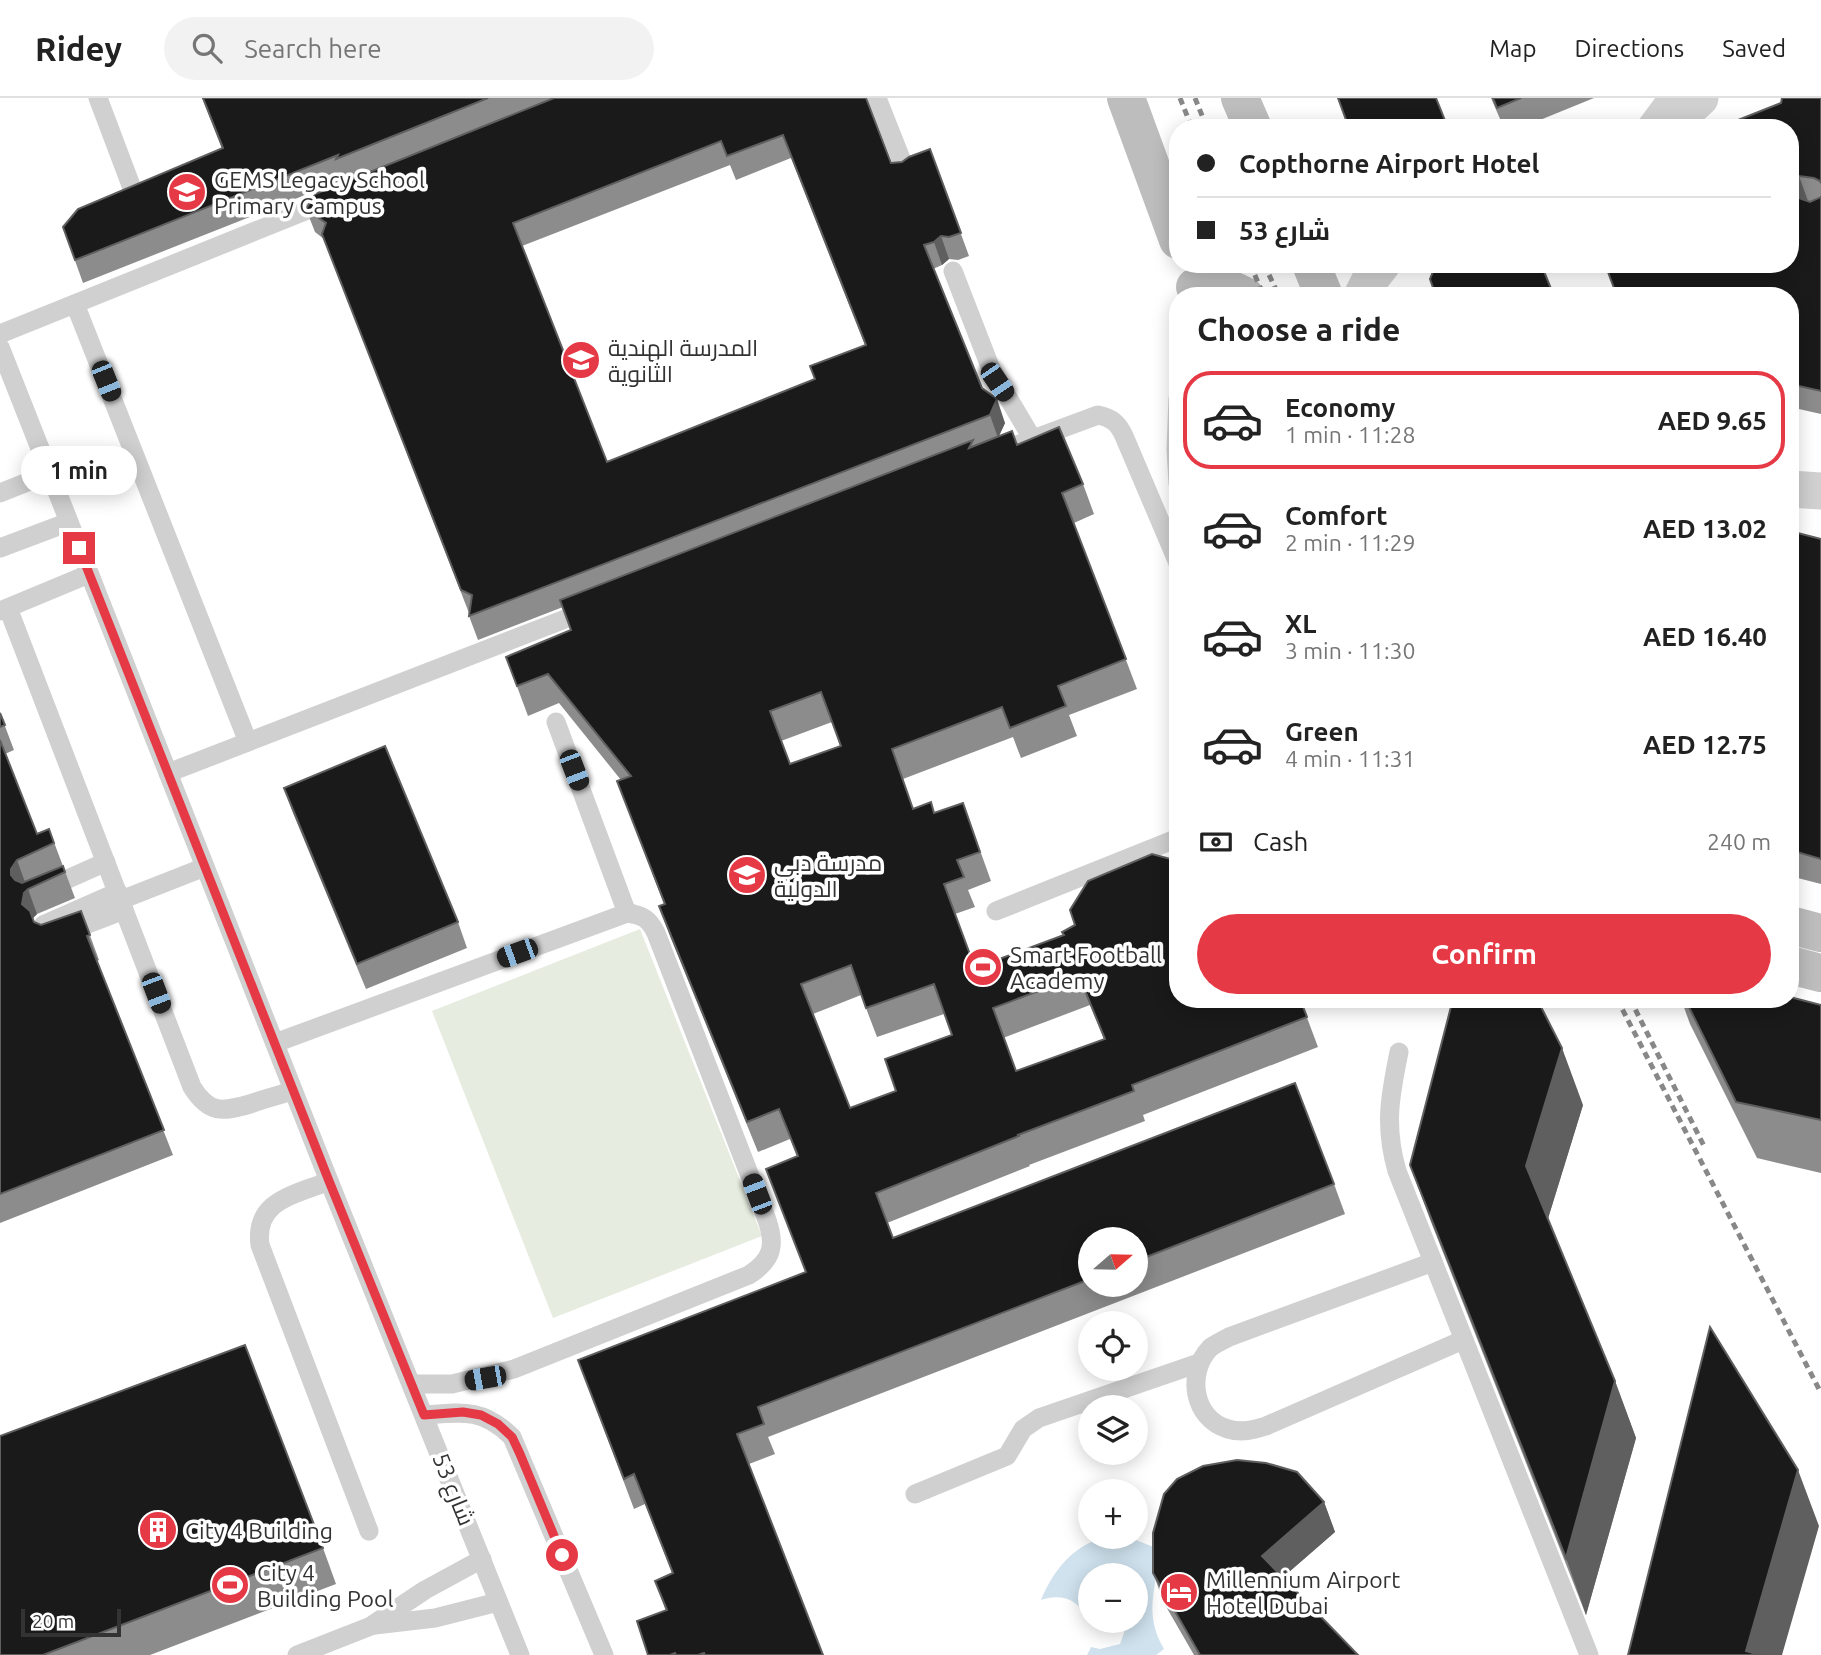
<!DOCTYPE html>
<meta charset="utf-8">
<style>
body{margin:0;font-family:Ubuntu,Cairo,sans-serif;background:#f2f2f2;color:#222;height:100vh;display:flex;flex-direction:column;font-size:26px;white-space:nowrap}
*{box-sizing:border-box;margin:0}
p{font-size:23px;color:#767676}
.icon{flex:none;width:38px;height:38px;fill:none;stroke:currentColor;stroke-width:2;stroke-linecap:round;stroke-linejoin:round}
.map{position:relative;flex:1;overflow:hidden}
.panel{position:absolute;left:1169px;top:189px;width:630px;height:721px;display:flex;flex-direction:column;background:#fff;border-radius:28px;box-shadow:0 4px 18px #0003}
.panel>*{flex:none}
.banner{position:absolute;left:1169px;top:21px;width:630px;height:154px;border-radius:28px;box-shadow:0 4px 18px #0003;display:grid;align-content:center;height:154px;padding:0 28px;background:#fff}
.needle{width:46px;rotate:70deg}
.controls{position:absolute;left:1078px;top:1129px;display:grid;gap:14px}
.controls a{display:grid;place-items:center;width:70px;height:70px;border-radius:50%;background:#fff;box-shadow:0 4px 18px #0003;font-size:35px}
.scale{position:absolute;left:21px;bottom:18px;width:100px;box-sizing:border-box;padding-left:7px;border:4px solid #333;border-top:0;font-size:19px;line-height:24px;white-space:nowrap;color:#333;-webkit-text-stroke:5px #fff;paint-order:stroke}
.end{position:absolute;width:32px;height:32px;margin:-16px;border:9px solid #e63946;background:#fff;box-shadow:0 0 0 4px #fff}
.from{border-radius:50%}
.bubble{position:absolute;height:49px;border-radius:24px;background:#fff;box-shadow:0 4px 18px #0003;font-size:23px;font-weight:600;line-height:49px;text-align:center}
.car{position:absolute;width:21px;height:42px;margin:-21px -10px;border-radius:9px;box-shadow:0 0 5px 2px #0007;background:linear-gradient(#222 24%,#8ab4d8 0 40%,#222 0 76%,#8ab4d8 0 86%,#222 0)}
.banner b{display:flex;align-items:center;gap:24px;height:66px;font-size:26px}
.banner b+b{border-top:2px solid #e0e0e0}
.banner i{width:18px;height:18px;background:#222}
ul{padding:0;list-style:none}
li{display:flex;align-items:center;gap:21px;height:98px;margin:0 14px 10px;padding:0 14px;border:4px solid transparent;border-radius:28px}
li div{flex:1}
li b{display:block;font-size:26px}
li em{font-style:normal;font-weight:600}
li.on{border-color:#e63946}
li>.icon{width:63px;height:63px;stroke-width:1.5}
h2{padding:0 28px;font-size:32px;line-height:84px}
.pay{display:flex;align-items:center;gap:18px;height:77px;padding:0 28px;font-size:26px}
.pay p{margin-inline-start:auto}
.cta{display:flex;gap:14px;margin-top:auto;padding:14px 28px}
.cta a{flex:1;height:80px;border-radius:42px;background:#e63946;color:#fff;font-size:28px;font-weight:600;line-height:80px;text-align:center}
header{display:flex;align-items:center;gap:42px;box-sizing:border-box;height:98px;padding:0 35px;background:#fff;border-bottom:2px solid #e0e0e0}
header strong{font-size:33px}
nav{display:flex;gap:38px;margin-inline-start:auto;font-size:24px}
.search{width:490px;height:63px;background:#f2f2f2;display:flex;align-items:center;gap:18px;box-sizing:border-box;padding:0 24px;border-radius:38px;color:#767676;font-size:26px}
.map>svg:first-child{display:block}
.green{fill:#e6ecdf}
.water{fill:#cfe2ee}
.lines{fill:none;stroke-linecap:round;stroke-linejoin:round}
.lane{stroke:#d0d0d0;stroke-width:19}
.street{stroke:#d0d0d0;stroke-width:37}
.secondary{stroke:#bdbdbd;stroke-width:38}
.rail{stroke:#888;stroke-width:5;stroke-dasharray:7 5;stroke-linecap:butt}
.wall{fill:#8c8c8c;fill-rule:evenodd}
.shaded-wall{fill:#5f5f5f}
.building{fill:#1a1a1a;stroke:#5f5f5f;stroke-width:2;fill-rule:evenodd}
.route{stroke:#e63946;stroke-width:9}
.labels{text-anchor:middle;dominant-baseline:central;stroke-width:7;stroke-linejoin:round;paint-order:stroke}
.poi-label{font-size:23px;fill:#333;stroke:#fff;text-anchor:start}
.street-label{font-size:23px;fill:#333;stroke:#fff}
</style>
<header>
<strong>Ridey</strong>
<div class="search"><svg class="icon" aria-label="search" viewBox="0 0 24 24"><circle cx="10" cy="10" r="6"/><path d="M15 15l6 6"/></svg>Search here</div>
<nav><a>Map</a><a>Directions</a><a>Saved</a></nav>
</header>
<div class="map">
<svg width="1821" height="1557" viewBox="0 0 1821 1557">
<rect width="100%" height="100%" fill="#fff"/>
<polygon class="green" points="640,831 762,1138 553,1220 432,913"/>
<path class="water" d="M 1108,1439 L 1128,1439 L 1159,1451 C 1158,1490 1142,1513 1164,1551 L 1156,1557 L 1087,1557 L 1091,1549 L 1100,1551 L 1120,1546 L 1125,1532 L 1122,1523 L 1136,1522 L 1136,1477 L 1090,1477 L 1090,1518 L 1086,1521 C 1080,1501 1060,1495 1041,1502 C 1053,1473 1074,1445 1108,1439 Z"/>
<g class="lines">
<g class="lane">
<polyline points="98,0 135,98"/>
<polyline points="877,0 907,76"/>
<polyline points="1647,27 1667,0"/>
<polyline points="953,173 991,271 1032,340"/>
<polyline points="75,206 248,644"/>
<polyline points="0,236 330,103"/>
<polyline points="0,249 329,1083 520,1557"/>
<polyline points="1178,300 1176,351 1178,386"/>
<path d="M 995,355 L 1098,317 C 1112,320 1118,325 1124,338 L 1178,465"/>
<polyline points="0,395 50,375"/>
<polyline points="0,450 69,424"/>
<path d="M 8,510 L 192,989 C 209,1016 222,1014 250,1006 C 264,1001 279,997 293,993"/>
<polyline points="0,513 89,476"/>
<polyline points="556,624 627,815"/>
<polyline points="168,675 591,511"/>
<polyline points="43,792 106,764"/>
<polyline points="121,802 205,769"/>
<polyline points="996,813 1178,740"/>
<polyline points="43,827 118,794"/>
<polyline points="61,836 124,812"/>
<path d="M 275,945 L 627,815 C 643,817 649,821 656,835 L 767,1122 C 776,1148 772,1162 749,1177 L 514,1271 L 452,1286 L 412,1286"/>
<path d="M 1399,954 C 1390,998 1384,1028 1397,1073 L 1589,1557"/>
<path d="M 329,1083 C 295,1097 254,1102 260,1147 L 369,1433"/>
<path d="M 1433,1164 L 1229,1239 C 1222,1243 1215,1246 1210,1250 C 1186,1275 1193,1321 1228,1331 C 1242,1335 1253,1332 1266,1328 L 1463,1242"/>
<path d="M 424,1317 C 462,1314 483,1310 512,1339 L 604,1557"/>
<polyline points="915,1396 1007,1358 1023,1331 1039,1320 1199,1265"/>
<polyline points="375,1527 435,1520 498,1504"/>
<polyline points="297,1557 371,1528 425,1492 482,1461"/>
</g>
<g class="street">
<polyline points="1661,30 1686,13 1700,0"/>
<polyline points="1362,198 1371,180 1382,166"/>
<polyline points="1790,391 1821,393"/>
</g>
<g class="secondary">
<polyline points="1126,0 1178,142"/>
<polyline points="1240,0 1253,30"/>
<polyline points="1311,166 1324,198"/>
<path d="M 1195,189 C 1215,186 1227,188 1245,198"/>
<polyline points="1790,827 1821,835"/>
<polyline points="1790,867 1821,875"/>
</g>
<g class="rail">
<polyline points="1180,0 1192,30"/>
<polyline points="1195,0 1207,30"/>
<polyline points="1250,166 1264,198"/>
<polyline points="1264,166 1279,198"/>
<polyline points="1617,901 1821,1295"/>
<polyline points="1630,901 1704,1048"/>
</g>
</g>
<g class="wall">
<path d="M 202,0 L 866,0 L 891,65 L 902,64 L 930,51 L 969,158 L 958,162 L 949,161 L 942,167 L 933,171 L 982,290 L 1005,325 L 999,338 L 1017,347 L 1083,386 L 1094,416 L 1074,425 L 1137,591 L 1069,617 L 1077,638 L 1021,660 L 1013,639 L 903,681 L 913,711 L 934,715 L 963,705 L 991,783 L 968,792 L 975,809 L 955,816 L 975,870 L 1063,838 L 1178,901 L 1300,901 L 1318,949 L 1143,1017 L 1145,1023 L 1029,1067 L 1030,1068 L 887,1125 L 893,1140 L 1334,1086 L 1345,1116 L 768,1339 L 775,1356 L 749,1366 L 823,1557 L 648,1557 L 666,1513 L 655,1483 L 672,1475 L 645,1406 L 634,1411 L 578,1262 L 806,1174 L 766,1071 L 797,1059 L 790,1041 L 758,1054 L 670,838 L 659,808 L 664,806 L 617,683 L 621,682 L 559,605 L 528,618 L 506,559 L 571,532 L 563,509 L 478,542 L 469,518 L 469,515 L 324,141 L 315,134 L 306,111 L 344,84 L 343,82 L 83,185 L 63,129 L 222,51 ZM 791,60 L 865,247 L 815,281 L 607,364 L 522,148 L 730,67 L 736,82 ZM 832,624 L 840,648 L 790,666 L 781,643 ZM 861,897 L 877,939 L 944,916 L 952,937 L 896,993 L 850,1010 L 813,916 ZM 1090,907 L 1104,941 L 1016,973 L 1003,940 ZM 1090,1141 L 1136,1141 L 1136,1186 L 1090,1186 Z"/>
<polygon points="1491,0 1594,0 1520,30 1504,30"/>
<polygon points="1821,0 1821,316 1790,309 1790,198 1617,198 1605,166 1790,166 1790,30"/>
<polygon points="1790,433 1821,441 1821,786 1790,778"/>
<polygon points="0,615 14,652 5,656 37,736 49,731 75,800 37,816 33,820 34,824 41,827 81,813 99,862 97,863 173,1057 0,1125"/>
<polygon points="284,690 458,824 467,850 366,891 293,715"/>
<polygon points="1681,901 1790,901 1821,907 1821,1075 1757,1060 1690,926"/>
<polygon points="1583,1007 1548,1120 1615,1283 1636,1340 1586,1517 1431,1124 1410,1067"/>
<polygon points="1324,1404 1335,1434 1283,1479 1358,1557 1194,1557 1164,1505 1153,1475"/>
<polygon points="323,1450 336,1486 150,1557 0,1557"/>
</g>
<g class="shaded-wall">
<polygon points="1799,78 1808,103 1793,98 1790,86"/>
<polygon points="941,138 949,161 942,167 934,144"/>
<polygon points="997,301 1005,325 998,340 990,317"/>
<polygon points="17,762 26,787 20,796 11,777 11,771"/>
<polygon points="28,791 37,816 33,820 22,806 24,795"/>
<polygon points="1562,950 1583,1007 1547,1124 1526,1068"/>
<polygon points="1615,1283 1636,1340 1586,1517 1566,1460"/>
<polygon points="1798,1372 1819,1428 1782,1557 1747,1557 1746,1553"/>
<polygon points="1324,1404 1335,1434 1273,1488 1262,1458"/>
</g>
<g class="building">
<polygon points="203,0 488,0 336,61 338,57 75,162 63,129 78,111 223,50"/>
<path d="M 554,0 L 866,0 L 891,65 L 902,64 L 909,59 L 930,51 L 961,135 L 949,139 L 941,138 L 934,144 L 924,147 L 982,290 L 997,301 L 990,317 L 469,518 L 472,497 L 461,492 L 322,136 L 326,125 L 306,111 L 315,96 ZM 783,37 L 866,247 L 810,268 L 815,281 L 607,364 L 513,125 L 721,43 L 727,58 Z"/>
<polygon points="1338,0 1436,0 1448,30 1349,30"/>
<polygon points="1493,0 1521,0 1497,10"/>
<polygon points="1782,0 1821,0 1821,85 1820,83 1814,80 1799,78 1790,86 1790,30 1718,30 1781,5"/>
<polygon points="1790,88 1793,98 1810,104 1821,99 1821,293 1790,286 1790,198 1617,198 1605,166 1790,166"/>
<polygon points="1436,166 1541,166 1554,198 1436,198 1430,181"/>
<path d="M 1059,329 L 1083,386 L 1062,395 L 1126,561 L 1058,588 L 1066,608 L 1010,630 L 1002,609 L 892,651 L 913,711 L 931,704 L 934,715 L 963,705 L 980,754 L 957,762 L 964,779 L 944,786 L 975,870 L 1064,837 L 1062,834 L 1075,827 L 1070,812 L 1088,783 L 1152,756 L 1178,763 L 1178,901 L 1300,901 L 1307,919 L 1132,987 L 1134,993 L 1018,1037 L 1019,1038 L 876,1095 L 893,1140 L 1295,985 L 1334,1086 L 1136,1163 L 1136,1141 L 1090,1141 L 1090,1181 L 758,1309 L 764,1326 L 737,1336 L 823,1557 L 705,1557 L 704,1555 L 698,1557 L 676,1557 L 675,1555 L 670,1557 L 648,1557 L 637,1523 L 667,1512 L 655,1483 L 673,1475 L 634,1376 L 624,1381 L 578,1262 L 806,1174 L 766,1071 L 798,1058 L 779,1011 L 747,1024 L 659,808 L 665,806 L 617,683 L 631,678 L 548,576 L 517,588 L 506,559 L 571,532 L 560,502 L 973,342 L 969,350 L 1012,333 L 1017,347 ZM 821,594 L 841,648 L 790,666 L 770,613 ZM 851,867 L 866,910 L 934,886 L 952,937 L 885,961 L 896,993 L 850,1010 L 801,886 ZM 1079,878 L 1105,941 L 1016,973 L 993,910 Z"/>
<polygon points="1790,433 1821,441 1821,761 1790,752"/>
<polygon points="0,615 5,627 0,629"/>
<polygon points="0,642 37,736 49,731 54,745 17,762 11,771 11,777 15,782 22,785 63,768 65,774 28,791 24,795 22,806 30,813 34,824 41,827 81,813 90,837 87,838 164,1032 0,1096"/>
<polygon points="385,648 458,824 357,866 284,690"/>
<polygon points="1790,899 1821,907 1821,1022 1736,1004 1685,901 1790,901"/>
<polygon points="1453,901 1537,901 1562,950 1526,1068 1615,1283 1566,1460 1410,1067"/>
<polygon points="1710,1229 1798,1372 1746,1553 1760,1557 1628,1557"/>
<polygon points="245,1247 323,1450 43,1557 0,1557 0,1338"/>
<polygon points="1237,1362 1266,1365 1297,1374 1324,1404 1262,1458 1358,1557 1200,1557 1153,1475 1153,1435 1164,1396 1177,1381 1203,1368"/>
</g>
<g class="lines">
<polyline class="route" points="79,450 329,1083 424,1317 463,1314 481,1317 498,1326 512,1339 520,1356 562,1457"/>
</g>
<defs>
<symbol id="school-disc" viewBox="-11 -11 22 22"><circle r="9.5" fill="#e63946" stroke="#fff"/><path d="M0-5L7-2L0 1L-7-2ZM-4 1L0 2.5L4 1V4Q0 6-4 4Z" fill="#fff"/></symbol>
<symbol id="stadium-disc" viewBox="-11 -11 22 22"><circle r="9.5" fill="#e63946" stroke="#fff"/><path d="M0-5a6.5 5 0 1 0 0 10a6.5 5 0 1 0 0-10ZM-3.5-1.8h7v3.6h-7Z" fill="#fff"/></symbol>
<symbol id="building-disc" viewBox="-11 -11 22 22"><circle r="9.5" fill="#e63946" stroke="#fff"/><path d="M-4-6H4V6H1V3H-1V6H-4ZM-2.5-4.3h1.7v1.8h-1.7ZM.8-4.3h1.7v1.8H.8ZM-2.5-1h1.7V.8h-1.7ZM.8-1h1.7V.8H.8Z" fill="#fff"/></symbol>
<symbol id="hotel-disc" viewBox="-11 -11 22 22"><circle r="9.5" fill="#e63946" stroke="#fff"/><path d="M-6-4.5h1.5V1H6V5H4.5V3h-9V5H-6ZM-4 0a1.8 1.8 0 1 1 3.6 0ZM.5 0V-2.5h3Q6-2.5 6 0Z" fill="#fff"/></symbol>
</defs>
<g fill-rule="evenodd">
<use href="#school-disc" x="165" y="72" width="44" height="44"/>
<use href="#school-disc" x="559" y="240" width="44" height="44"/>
<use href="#school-disc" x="725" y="755" width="44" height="44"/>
<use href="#stadium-disc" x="961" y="847" width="44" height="44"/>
<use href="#building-disc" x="136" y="1410" width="44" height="44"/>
<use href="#stadium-disc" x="208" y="1465" width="44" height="44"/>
<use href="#hotel-disc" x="1157" y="1472" width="44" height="44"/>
</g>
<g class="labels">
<g class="poi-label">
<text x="214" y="81">GEMS Legacy School<tspan x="214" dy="26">Primary Campus</tspan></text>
<text x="608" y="249">المدرسة الهندية<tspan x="608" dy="26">الثانوية</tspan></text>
<text x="774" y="764">مدرسة دبي<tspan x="774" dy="26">الدولية</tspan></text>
<text x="1010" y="856">Smart Football<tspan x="1010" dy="26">Academy</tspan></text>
<text x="185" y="1432">City 4 Building</text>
<text x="257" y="1474">City 4<tspan x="257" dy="26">Building Pool</tspan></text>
<text x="1206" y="1481">Millennium Airport<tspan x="1206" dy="26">Hotel Dubai</tspan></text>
</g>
<g class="street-label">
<text transform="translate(454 1391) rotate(68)">شارع 53</text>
</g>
</g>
</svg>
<div class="controls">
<a><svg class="needle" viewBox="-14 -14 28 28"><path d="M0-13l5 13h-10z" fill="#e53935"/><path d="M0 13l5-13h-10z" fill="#767676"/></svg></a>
<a><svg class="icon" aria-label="locate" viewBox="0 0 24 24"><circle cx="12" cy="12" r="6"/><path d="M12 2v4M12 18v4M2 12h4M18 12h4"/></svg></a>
<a><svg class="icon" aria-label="layers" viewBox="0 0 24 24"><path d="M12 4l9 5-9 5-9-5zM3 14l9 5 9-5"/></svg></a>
<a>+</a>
<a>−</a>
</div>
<div class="scale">20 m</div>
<i class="end from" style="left:562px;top:1457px"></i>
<i class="end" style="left:79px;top:450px"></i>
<div class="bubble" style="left:21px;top:348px;width:116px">1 min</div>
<i class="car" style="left:106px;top:283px;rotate:158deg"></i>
<i class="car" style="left:997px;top:284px;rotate:146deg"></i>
<i class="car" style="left:574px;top:672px;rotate:159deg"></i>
<i class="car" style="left:517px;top:855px;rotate:250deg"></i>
<i class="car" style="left:156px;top:895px;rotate:159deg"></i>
<i class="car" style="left:757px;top:1096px;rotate:339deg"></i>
<i class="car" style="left:485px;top:1280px;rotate:260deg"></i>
<div class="banner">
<b><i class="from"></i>Copthorne Airport Hotel</b>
<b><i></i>شارع 53</b>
</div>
<section class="panel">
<h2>Choose a ride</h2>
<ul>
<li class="on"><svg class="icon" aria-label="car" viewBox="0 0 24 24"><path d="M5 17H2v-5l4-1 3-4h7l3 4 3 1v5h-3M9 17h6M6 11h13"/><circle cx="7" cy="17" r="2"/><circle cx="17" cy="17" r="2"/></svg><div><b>Economy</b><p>1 min · 11:28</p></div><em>AED 9.65</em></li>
<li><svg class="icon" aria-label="car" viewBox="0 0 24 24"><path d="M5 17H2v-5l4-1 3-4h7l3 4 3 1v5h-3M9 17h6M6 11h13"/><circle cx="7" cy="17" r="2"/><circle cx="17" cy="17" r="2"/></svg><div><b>Comfort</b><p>2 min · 11:29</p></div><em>AED 13.02</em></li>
<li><svg class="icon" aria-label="car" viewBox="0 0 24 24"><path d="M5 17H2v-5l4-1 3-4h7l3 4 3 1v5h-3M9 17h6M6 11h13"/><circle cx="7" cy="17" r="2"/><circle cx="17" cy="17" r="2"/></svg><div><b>XL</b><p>3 min · 11:30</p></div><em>AED 16.40</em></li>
<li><svg class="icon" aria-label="car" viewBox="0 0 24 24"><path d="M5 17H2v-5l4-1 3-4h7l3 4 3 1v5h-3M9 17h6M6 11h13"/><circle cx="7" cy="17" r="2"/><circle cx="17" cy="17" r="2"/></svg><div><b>Green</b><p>4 min · 11:31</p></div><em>AED 12.75</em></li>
</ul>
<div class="pay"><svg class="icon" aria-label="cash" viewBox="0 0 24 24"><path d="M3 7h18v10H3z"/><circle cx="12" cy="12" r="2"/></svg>Cash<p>240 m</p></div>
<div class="cta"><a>Confirm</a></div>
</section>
</div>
